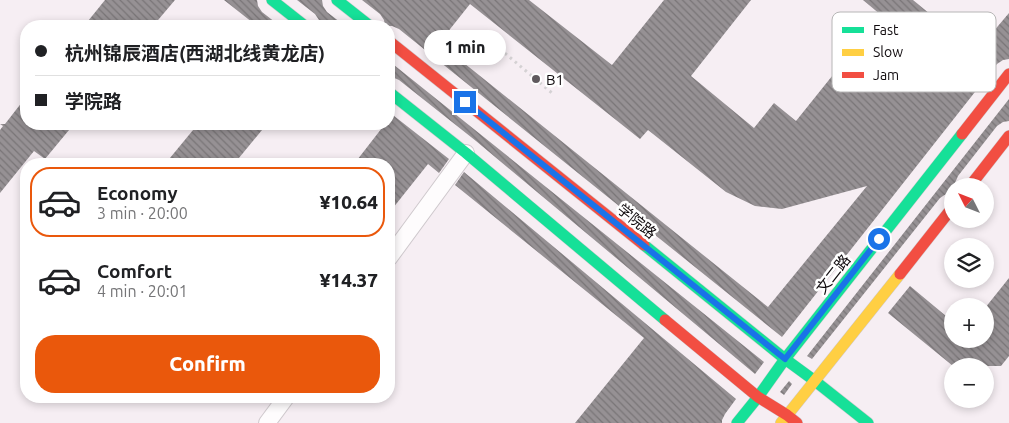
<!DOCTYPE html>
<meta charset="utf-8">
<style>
body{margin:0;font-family:Ubuntu,"Noto Sans SC",sans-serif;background:#f6f6f6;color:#202124;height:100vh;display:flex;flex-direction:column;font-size:19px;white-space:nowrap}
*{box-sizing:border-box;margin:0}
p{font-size:16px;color:#757577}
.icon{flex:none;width:28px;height:28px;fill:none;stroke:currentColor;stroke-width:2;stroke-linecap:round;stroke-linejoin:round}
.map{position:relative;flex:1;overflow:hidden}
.details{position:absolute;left:20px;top:158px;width:375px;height:245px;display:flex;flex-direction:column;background:#fff;border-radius:20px;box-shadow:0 2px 8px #0003}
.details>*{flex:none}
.guide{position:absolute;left:20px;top:20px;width:375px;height:110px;border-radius:20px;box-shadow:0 2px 8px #0003;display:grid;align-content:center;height:110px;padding:0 15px;background:#fff}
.needle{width:32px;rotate:312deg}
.buttons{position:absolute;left:944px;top:178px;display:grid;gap:10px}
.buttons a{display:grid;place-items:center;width:50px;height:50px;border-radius:50%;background:#fff;box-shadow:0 2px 8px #0003;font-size:25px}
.end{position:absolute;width:22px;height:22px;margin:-11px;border:6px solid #1a73e8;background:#fff;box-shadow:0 0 0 2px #fff}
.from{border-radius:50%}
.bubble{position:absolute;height:35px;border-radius:18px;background:#fff;box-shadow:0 2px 8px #0003;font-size:16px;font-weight:800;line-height:35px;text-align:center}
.guide b{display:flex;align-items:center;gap:18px;height:48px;font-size:19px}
.guide b+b{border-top:1px solid #e0e0e0}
.guide i{width:12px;height:12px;background:#202124}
ul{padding:9px 0 0;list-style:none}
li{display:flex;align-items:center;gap:15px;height:70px;margin:0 10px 8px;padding:0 5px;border:2px solid transparent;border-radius:20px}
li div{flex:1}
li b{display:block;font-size:19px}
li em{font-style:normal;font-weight:800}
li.on{border-color:#ea580c}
li>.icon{width:45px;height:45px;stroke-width:1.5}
.action{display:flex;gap:10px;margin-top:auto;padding:10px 15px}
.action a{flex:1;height:58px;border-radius:20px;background:#ea580c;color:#fff;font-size:20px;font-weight:800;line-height:58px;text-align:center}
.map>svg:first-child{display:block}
.building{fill:url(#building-back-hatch);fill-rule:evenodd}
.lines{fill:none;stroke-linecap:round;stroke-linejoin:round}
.lane-casing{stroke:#cfc9cd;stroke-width:18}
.fast-casing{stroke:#cfc9cd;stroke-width:12}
.slow-casing{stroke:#cfc9cd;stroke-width:12}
.jam-casing{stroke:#cfc9cd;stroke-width:12}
.path{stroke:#d4d1d3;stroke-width:3;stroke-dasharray:2.5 4;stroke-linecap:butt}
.lane{stroke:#fefcfd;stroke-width:16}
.fast{stroke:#16e098;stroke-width:11}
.slow{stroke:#ffcf43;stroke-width:11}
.jam{stroke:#f24e42;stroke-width:11}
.route{stroke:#1a73e8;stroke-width:6}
.poi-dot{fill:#605a5e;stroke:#fff;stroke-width:2}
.labels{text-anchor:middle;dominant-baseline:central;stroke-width:5;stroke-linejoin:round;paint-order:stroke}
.poi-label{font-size:15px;fill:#0f0a0d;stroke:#fff;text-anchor:start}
.street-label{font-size:15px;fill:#0f0a0d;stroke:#fff}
.key{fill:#fff;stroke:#b7b6b6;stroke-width:1}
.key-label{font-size:14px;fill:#0f0a0d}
</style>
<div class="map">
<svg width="1009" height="423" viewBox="0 0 1009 423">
<defs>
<pattern id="building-back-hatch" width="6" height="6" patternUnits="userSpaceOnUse" patternTransform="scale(1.25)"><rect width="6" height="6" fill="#969194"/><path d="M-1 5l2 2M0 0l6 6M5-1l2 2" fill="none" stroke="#797577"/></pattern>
</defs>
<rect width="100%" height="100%" fill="#f6eef3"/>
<g class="building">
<polygon points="105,0 175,0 153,26 84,26"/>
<polygon points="224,0 257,0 258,6 262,12 280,26 257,26"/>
<polygon points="297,0 322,0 323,6 327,12 345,26 320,26 319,20 315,14"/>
<path d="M 362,0 L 529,0 L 612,65 L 664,0 L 751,0 L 691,76 L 754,128 L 774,103 L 796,121 L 881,15 L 863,0 L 913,0 L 976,52 L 1009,13 L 1009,59 L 1003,60 L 997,64 L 782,337 L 399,29 L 392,26 L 385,26 L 384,20 L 380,14 ZM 470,4 L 640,139 L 648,130 L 726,192 L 755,206 L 782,209 L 867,186 L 768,307 L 439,43 Z"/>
<polygon points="389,61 764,362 755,374 476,141 399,80 392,77 389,77"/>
<polygon points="26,97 26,124 74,124 45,159 34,151 0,193 0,130 3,126 0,124 5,124"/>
<polygon points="1009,99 1009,121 1003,122 997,126 958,176 955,183 955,186 952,186 952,193 946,194 940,198 812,359 807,356"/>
<polygon points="389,112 449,159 439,173 428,164 389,213 389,164 354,164 385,124 389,124"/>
<polygon points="198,124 267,124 234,164 165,164"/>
<polygon points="464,172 736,399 725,414 722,420 722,423 575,423 644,338 455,185"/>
<polygon points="1009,278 1009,356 1001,366 953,366 888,313 910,286 952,321 952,339 985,339 985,308"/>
<polygon points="789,381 792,384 784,395 780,392"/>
</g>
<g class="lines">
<defs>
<g id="lane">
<polyline points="389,258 466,153"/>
<polyline points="267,423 287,396"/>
</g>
<g id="fast">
<polyline points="272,0 305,26"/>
<polyline points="337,0 370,26"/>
<polyline points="389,92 466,153 665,320"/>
<polyline points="644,245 785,359 815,381 868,423"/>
<polyline points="737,423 758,397 785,359 962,134"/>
</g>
<polyline id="slow" points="781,423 900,274"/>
<g id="jam">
<polyline points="389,41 644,245"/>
<polyline points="962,134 1009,74"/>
<polyline points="970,186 1009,136"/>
<polyline points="900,274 952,208"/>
<polyline points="665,320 758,397 787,415 797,423"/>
</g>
</defs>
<use href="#lane" class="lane-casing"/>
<use href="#fast" class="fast-casing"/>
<use href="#slow" class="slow-casing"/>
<use href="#jam" class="jam-casing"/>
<polyline class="path" points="500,49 552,93"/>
<use href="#lane" class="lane"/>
<use href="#fast" class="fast"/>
<use href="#slow" class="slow"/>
<use href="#jam" class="jam"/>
</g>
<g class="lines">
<polyline class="route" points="465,102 785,359 879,239"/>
</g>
<circle class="poi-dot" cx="536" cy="79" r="5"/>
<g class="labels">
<g class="poi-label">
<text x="546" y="79">B1</text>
</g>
<g class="street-label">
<text transform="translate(637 221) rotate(39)">学院路</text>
<text transform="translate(833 274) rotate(-52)">文二路</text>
</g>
</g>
<rect x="832" y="12" width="164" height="80" rx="8" class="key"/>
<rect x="842" y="27" width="22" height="6" fill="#16e098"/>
<rect x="842" y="49" width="22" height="7" fill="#ffcf43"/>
<rect x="842" y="72" width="22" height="6" fill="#f24e42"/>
<g class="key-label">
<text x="873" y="35">Fast</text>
<text x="873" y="57">Slow</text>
<text x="873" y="80">Jam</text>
</g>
</svg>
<div class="buttons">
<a><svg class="needle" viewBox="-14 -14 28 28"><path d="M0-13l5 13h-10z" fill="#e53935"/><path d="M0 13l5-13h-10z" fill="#757577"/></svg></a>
<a><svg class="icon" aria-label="layers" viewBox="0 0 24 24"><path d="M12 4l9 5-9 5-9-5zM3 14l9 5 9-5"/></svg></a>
<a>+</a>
<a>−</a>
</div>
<i class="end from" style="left:879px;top:239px"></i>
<i class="end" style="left:465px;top:102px"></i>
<div class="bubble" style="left:424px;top:30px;width:82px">1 min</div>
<div class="guide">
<b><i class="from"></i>杭州锦辰酒店(西湖北线黄龙店)</b>
<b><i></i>学院路</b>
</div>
<section class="details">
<ul>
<li class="on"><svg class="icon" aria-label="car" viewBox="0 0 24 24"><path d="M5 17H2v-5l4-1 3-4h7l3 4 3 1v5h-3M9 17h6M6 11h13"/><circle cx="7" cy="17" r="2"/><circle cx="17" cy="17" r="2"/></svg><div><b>Economy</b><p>3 min · 20:00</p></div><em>¥10.64</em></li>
<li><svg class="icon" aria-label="car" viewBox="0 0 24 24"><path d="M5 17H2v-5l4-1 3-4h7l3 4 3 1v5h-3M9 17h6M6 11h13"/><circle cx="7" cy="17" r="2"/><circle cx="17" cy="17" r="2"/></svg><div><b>Comfort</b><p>4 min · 20:01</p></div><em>¥14.37</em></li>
</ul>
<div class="action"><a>Confirm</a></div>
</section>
</div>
